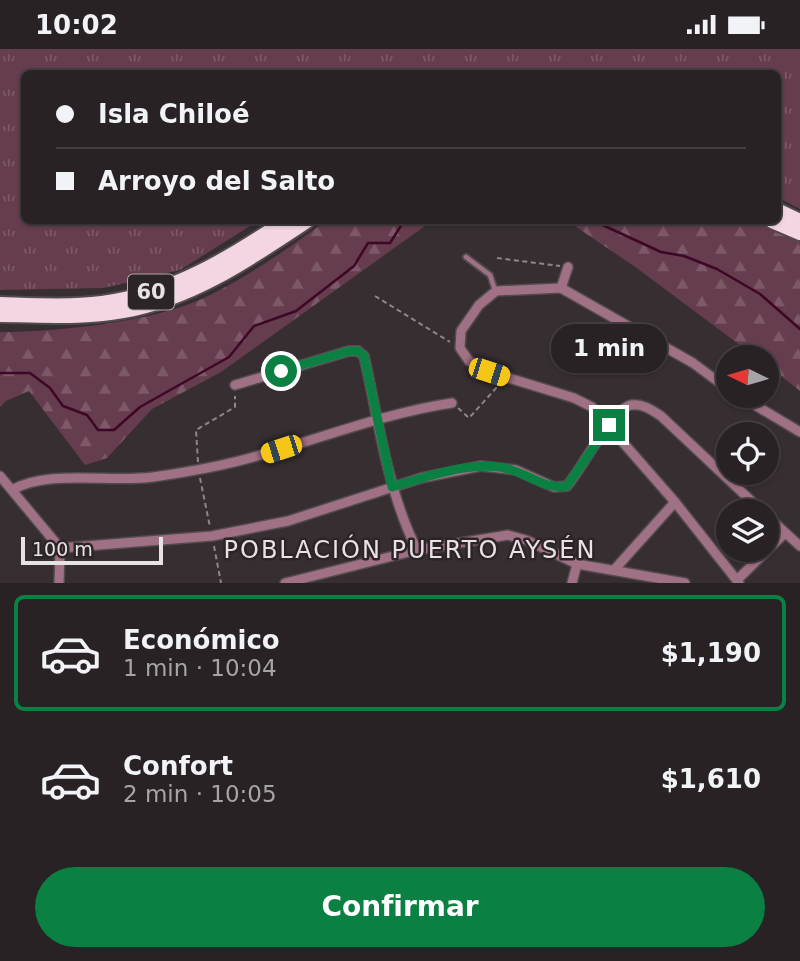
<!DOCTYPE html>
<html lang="es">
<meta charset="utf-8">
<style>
body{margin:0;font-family:"DejaVu Sans",sans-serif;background:#342f32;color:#f1f3f6;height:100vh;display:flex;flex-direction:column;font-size:26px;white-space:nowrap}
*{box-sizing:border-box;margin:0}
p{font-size:23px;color:#a5a4a7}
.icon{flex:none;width:38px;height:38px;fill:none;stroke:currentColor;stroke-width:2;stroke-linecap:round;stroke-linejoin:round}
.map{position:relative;height:534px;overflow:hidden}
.panel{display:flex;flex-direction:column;background:#282225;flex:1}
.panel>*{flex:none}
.guide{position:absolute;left:21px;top:21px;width:760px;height:154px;border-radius:10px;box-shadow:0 2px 5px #0004,0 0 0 2px #443f42;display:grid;align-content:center;height:154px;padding:0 35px;background:#282225}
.needle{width:46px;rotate:275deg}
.buttons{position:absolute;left:716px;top:296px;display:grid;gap:14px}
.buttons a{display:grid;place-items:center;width:63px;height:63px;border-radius:50%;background:#282225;box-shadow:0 2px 5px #0004,0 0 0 2px #443f42;font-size:35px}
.scale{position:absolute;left:21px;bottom:18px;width:142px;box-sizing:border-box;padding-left:7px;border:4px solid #e7e2e4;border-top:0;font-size:19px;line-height:24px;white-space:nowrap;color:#e7e2e4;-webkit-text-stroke:5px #2c2527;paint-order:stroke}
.end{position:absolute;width:32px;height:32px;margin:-16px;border:9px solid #0b8043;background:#fff;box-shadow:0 0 0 4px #fff}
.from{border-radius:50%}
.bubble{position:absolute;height:49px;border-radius:24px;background:#282225;box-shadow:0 2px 5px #0004,0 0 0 2px #443f42;font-size:23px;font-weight:700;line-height:49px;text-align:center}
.car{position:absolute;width:21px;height:42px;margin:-21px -10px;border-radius:9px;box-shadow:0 0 5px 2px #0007;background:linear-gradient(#f5c518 24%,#345 0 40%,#f5c518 0 76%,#345 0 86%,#f5c518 0)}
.guide b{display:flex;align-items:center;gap:24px;height:66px;font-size:26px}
.guide b+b{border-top:2px solid #443f42}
.guide i{width:18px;height:18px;background:#f1f3f6}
ul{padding:12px 0 0;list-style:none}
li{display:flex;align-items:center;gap:21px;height:116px;margin:0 14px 10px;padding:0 21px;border:4px solid transparent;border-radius:10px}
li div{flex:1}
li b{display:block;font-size:26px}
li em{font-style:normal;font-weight:700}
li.active{border-color:#0b8043}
li>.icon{width:63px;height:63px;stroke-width:1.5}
.cta{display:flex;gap:14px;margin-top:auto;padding:14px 35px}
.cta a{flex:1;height:80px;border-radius:42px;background:#0b8043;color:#fff;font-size:28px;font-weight:700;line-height:80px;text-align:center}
.status{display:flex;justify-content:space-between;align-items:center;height:49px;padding:0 35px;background:#282225;direction:ltr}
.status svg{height:19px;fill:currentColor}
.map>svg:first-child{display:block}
.grass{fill:url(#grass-tufts)}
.forest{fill:url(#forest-firs)}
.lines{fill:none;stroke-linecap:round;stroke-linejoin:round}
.stream{stroke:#3e0726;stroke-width:2.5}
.service-casing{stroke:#524b4e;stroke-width:8}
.minor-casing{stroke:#524b4e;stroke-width:12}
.trunk-casing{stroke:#524b4e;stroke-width:18}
.path{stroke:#8e878a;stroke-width:2;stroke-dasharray:5 3.5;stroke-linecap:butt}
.service{stroke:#a07085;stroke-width:4.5}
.minor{stroke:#a07085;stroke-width:9}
.trunk{stroke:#f4d5e2;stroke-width:14}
.route{stroke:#0b8043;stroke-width:9}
.labels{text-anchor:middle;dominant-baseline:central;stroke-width:5;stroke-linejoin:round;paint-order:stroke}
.shield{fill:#2c2527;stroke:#afa9ab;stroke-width:2}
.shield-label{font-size:21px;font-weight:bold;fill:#e7e2e4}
.neighbourhood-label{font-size:24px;letter-spacing:2px;fill:#ebe1e5;stroke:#2c2527}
</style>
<div class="status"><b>10:02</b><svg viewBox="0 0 49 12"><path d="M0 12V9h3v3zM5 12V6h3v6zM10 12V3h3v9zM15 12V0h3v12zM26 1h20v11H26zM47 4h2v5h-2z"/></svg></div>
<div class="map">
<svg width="800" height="534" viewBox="0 0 800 534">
<defs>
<pattern id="grass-tufts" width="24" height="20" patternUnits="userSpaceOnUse" patternTransform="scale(1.75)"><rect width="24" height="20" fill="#663c4f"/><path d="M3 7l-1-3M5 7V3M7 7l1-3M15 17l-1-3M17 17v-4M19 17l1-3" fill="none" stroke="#7c5868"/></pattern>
<pattern id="forest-firs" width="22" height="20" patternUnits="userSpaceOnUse" patternTransform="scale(1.75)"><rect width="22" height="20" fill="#663c4f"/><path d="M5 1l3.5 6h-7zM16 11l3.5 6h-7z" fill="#7c5868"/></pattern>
</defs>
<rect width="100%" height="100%" fill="#362e31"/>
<polygon class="grass" points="0,0 800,0 800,160 777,148 777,24 24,24 24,172 258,172 180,221 104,239 0,241"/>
<g class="forest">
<path d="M 326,172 L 432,172 L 221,323 L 152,360 L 107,409 L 85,416 L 29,342 L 6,352 L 0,358 L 0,283 C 57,283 153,273 204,249 C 248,228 287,200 326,172 Z"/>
<polygon points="433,172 753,172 800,191 800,342 767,316 766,308 756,308 638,220 569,173"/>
</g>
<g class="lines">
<g class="stream">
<polyline points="594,172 661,203 684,207 717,220 760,245 800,280"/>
<polyline points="0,324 30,324 50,339 63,357 87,366 98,381 114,381 140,358 229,308 254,277 296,262 354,217 368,194 390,194 404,172"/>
</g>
<defs>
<polyline id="service" points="466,208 490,226 495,241"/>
<g id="minor">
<polyline points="561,239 568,218"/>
<path d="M 235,336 L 349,302 L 358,302 L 364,307 C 379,373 387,441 417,501"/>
<polyline points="728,340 693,314 561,239 496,242 479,256 461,282 460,299 469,312 489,323 574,349 592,358 675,453 739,534"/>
<polyline points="738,346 800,383"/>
<polyline points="0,427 60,499"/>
<path d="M 12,441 C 48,420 110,434 153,428 C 188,423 223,417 257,407 C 323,389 385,364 452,354"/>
<polyline points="766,466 800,497"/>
<path d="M 60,499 L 212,487 L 288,472 L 421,429 L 481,417 L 516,421 L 554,438 L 567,437 C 581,421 612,360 631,356 C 642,354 652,361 661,367 L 762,462"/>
<polyline points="614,521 675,453"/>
<polyline points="737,531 785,484"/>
<polyline points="59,534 60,499"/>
<polyline points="285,534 417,501 508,486 526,491 577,515 685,534"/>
<polyline points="572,534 577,515"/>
</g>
<g id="trunk">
<polyline points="777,161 800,172"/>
<polyline points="772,172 800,184"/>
<path d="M 0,255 C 34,256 68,258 102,254 C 171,245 228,210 285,172"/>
<path d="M 0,266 C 40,266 84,270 124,262 C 193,249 250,210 307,172"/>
</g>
</defs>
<use href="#service" class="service-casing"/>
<use href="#minor" class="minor-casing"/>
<use href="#trunk" class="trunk-casing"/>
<g class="path">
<polyline points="497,209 560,217"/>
<polyline points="375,247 450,293"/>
<polyline points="458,359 469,369 498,337"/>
<polyline points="198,413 196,381 235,358 235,347"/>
<polyline points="200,429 210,478"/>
<polyline points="214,497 221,534"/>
</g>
<use href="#service" class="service"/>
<use href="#minor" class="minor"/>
<use href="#trunk" class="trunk"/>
</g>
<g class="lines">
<path class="route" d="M 281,322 L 349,302 L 358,302 L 364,307 L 392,438 C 426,428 464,414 499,418 C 522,420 544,442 567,437 L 609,376"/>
</g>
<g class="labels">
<rect class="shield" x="128" y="225.5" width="46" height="35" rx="5"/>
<g class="shield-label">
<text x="151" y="243">60</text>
</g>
<g class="neighbourhood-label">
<text x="410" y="501">POBLACIÓN PUERTO AYSÉN</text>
</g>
</g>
</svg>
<div class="buttons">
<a><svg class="needle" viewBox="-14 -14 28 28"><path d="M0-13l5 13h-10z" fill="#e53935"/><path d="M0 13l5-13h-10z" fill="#a5a4a7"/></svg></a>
<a><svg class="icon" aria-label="locate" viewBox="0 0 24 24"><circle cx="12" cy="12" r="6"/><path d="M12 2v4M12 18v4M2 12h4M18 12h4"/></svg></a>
<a><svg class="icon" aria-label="layers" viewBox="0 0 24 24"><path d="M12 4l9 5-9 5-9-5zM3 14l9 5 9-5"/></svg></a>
</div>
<div class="scale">100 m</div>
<i class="end from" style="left:281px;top:322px"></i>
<i class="end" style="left:609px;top:376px"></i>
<div class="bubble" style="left:551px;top:275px;width:116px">1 min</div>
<i class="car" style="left:489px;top:323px;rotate:108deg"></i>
<i class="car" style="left:281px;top:400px;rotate:252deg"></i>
<div class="guide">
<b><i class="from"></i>Isla Chiloé</b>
<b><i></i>Arroyo del Salto</b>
</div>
</div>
<section class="panel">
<ul>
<li class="active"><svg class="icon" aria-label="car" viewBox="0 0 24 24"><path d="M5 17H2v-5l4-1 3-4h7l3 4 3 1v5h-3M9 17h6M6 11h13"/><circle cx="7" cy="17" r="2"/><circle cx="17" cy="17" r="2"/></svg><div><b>Económico</b><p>1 min · 10:04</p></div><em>$1,190</em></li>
<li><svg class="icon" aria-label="car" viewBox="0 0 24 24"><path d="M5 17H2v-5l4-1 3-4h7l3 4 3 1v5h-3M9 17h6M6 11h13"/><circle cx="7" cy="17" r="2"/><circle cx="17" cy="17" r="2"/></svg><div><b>Confort</b><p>2 min · 10:05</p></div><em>$1,610</em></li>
</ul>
<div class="cta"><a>Confirmar</a></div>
</section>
